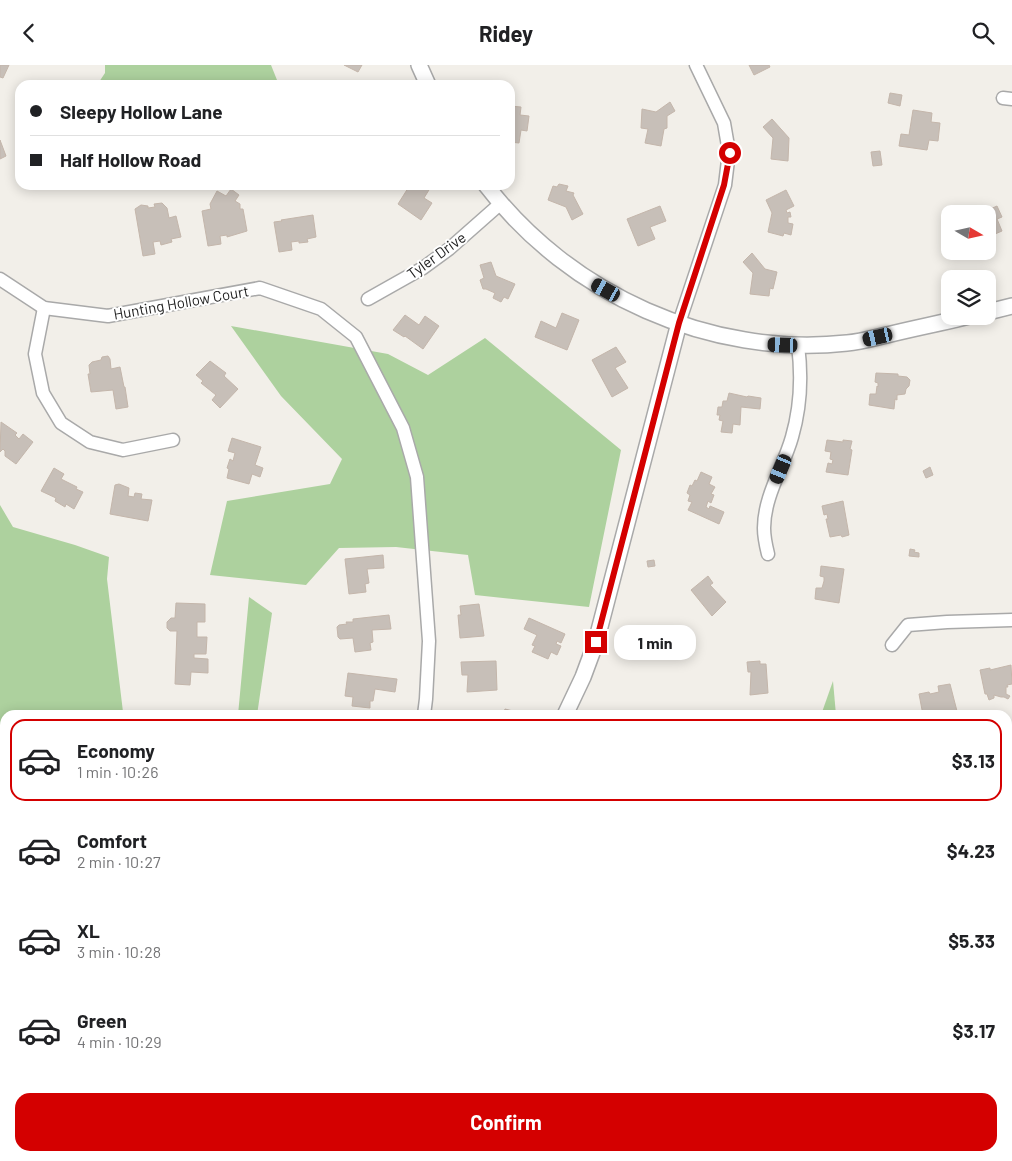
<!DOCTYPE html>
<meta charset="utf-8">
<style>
body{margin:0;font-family:Barlow,sans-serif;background:#f2f2f2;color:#202124;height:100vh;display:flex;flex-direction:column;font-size:19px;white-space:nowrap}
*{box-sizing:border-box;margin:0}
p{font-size:16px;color:#757577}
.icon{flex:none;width:28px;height:28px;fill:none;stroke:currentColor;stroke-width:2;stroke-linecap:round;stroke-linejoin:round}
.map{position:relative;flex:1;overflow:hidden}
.drawer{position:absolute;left:0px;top:645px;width:1012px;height:451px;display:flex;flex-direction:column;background:#fff;border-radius:15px 15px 0 0;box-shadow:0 2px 12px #0003}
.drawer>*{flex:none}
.top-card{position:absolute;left:15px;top:15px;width:500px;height:110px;border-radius:15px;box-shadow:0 2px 12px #0003;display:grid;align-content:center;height:110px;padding:0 15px;background:#fff}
.needle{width:32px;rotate:99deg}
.buttons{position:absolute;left:941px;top:140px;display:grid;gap:10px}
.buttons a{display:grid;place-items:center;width:55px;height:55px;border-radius:10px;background:#fff;box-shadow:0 2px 12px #0003;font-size:25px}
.end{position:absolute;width:22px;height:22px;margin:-11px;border:6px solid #d40000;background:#fff;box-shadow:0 0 0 2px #fff}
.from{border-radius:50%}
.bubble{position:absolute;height:35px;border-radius:15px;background:#fff;box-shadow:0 2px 12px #0003;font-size:16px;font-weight:700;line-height:35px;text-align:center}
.car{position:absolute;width:15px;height:30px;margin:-15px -8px;border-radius:6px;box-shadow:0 0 4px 1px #0007;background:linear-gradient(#222 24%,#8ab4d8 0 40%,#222 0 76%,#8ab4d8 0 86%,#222 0)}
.top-card b{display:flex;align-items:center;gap:18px;height:48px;font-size:19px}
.top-card b+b{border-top:1px solid #e0e0e0}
.top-card i{width:12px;height:12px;background:#202124}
ul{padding:9px 0 0;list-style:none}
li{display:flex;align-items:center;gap:15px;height:82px;margin:0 10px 8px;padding:0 5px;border:2px solid transparent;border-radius:15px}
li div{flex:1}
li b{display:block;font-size:19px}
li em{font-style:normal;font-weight:700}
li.current{border-color:#d40000}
li>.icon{width:45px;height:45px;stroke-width:1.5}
.cta{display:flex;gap:10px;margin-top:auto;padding:10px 15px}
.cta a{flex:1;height:58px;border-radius:15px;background:#d40000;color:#fff;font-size:20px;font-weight:700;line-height:58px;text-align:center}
header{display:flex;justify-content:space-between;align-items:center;height:65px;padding:0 15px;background:#fff;font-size:22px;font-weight:700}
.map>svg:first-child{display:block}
.forest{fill:#add19e}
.building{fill:#c7bfb8;stroke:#c4b6ab}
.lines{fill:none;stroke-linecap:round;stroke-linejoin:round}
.minor-casing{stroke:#a9a9a9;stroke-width:15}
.tertiary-casing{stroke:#a9a9a9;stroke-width:18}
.minor{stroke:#fff;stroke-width:12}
.tertiary{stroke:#fff;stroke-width:15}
.route{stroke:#d40000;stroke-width:6}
.labels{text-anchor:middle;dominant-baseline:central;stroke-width:4;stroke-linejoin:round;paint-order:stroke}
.street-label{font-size:15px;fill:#222;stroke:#fff}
</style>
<header><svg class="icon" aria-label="back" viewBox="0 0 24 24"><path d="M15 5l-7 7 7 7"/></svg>Ridey<svg class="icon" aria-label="search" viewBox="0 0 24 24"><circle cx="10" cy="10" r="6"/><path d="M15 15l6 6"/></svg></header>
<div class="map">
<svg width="1012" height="1096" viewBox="0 0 1012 1096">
<rect width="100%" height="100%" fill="#f2efe9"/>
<g class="forest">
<polygon points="105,0 271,0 279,20 97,20 105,8"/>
<polygon points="231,261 388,289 428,310 485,273 621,385 589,542 475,530 468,490 396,482 339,483 306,520 210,510 227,436 330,419 342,394 281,331"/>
<polygon points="0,440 13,462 75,480 109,492 107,514 123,647 129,650 5,650 5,834 0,834"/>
<polygon points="249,532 272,548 257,650 238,650"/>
<polygon points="833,616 836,650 821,650"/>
<polygon points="1012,730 1012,832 1008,833 1008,731"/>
<polygon points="0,1005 5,1007 5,1091 78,1091 64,1096 0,1096"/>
</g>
<g class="building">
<polygon points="0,0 9,0 3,13 0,12"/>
<polygon points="344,0 362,0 358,7"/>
<polygon points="749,0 769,0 770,2 754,10"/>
<polygon points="890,28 902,30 900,41 888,38"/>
<polygon points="670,37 675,46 667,51 667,63 664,64 661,81 645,78 648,64 641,63 642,44 656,47"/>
<polygon points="510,41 521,42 520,50 529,51 527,66 521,65 519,78 510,77"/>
<polygon points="913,45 932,48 931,57 940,58 938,76 929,75 927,85 899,81 901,69 909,70"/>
<polygon points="772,54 789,73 788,96 771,94 773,73 763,62"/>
<polygon points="0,75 6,91 0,94"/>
<polygon points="880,86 882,100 873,101 871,87"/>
<polygon points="559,119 568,121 566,126 574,128 573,130 583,149 572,155 566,142 548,135 553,121 557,122"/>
<polygon points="410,120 432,120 424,133 432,138 421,155 398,139"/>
<polygon points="231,124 239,130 235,136 240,139 240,144 243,144 247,166 227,172 227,170 220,171 221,179 208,181 202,146 211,144 210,139 217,126 226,131"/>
<polygon points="786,125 794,141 786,145 787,148 790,147 791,152 788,152 788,158 793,159 791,170 784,168 783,171 768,167 772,148 766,135"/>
<polygon points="162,138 167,143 169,153 176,151 181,172 171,174 172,177 161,180 160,176 153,177 155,189 143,191 135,144 141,140 148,141 148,143 155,142 154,139"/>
<polygon points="660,141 666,156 650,162 655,174 638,181 627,154"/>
<polygon points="997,141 1002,152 997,154 1002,166 988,172 988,150 989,150 988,145"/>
<polygon points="313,150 316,172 307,174 308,177 299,178 299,176 291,177 292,185 279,187 274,157 282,156 281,155"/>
<polygon points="752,188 765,204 777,207 773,224 770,223 769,231 750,229 753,208 743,197"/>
<polygon points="491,197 496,211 515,219 508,234 504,232 501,237 493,233 495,228 486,224 483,224 480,215 484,213 480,200"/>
<polygon points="562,248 579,255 567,285 535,272 541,256 556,263"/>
<polygon points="405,250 419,260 425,251 439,261 423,284 405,271 404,272 393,265"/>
<polygon points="616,282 626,297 615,303 628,323 612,332 592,295"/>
<polygon points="108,291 110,294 111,304 120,302 124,322 125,322 128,342 116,344 113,325 91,327 88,309 90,309 89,300 92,297 101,295 102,292"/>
<polygon points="210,296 226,308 224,311 238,324 220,343 212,335 216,330 201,318 203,316 196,310"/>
<polygon points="876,308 898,309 898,311 907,312 910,315 909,321 906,324 905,329 897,330 897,335 895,334 894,344 869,340 870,329 876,329 877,321 878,322 878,318 875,317"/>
<polygon points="729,328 747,332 748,331 761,333 760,344 741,342 740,360 733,359 732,368 721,367 723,356 719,355 720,350 717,350 718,342 722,342 723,336 727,336"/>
<polygon points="1,357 17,368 15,370 19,374 23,369 33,377 16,399 5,391 5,386 3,384 0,387"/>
<polygon points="232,373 261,382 255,400 263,403 260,412 252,409 249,419 227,413 229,404 227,403 230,394 233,396 235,388 228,386"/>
<polygon points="827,375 843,377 843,375 852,376 850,384 852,385 848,410 826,407 828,398 832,399 833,395 830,394 831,387 825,386"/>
<polygon points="930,402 933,410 926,413 923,406"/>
<polygon points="54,403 64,409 61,414 77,422 76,424 83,427 74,444 66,439 65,442 55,436 56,433 41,426"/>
<polygon points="701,407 712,412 709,419 715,422 711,429 714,430 711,438 708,436 706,442 709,444 710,441 724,447 719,459 688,445 692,437 688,436 690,430 687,428 690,420 692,421 695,415 697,416"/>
<polygon points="119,419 129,423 128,431 134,432 135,428 142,429 141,434 152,435 148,456 110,449 115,420"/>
<polygon points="843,436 849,470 842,472 841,470 830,472 826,454 828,454 827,449 824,450 822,441"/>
<polygon points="910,484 915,485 914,487 919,488 919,492 909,491"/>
<polygon points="383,490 384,503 367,504 369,518 365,519 366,527 349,529 345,494"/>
<polygon points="654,495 655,501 648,502 647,496"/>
<polygon points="821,501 844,504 839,538 815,534 816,523 822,523 824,516 824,512 820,511"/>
<polygon points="708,511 713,518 710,520 726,537 712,551 691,525"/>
<polygon points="176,538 205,539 205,557 197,557 197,572 207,572 206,589 194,589 194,593 208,594 208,608 191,607 190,620 175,619 177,566 170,566 167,563 167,557 171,553 175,553"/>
<polygon points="479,539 484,571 460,573 458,550 461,550 460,541"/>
<polygon points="389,550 391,564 372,565 373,577 370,578 371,585 355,587 353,573 340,574 338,572 337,562 339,560 347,559 346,557 353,557 353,554"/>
<polygon points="529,553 565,569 561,578 557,576 556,579 561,581 557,590 551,587 548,594 532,587 535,581 532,580 537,570 524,564"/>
<polygon points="496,596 497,625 467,627 468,610 462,610 461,597"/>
<polygon points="760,596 760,599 766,599 768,628 750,630 751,607 748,607 747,597"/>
<polygon points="1011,600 1012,619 1007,620 1008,622 1006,622 1006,629 1010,631 1008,634 1004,632 1001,632 994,630 994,633 989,635 987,629 985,629 980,605 990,603 990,605"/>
<polygon points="348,608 397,614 395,627 375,624 373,636 370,636 370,643 352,641 353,632 345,631"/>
<polygon points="950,619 958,650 923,650 919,629 929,627 930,629 939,627 938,621"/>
<polygon points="505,644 521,648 521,650 503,650"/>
<polygon points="1012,916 1012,951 1008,952 1008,917"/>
<polygon points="0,947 5,953 5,978 0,977"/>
<rect x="1008" y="1039" width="4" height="14"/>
<polygon points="123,1091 147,1091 134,1096 126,1096"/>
<polygon points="198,1091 212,1091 213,1096 199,1096"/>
</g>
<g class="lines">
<defs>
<g id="minor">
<polyline points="1003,33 1012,34"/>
<polyline points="0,214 44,243 108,251 260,223 321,244 356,272 403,363 417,412 429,576 426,634 424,650"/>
<polyline points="368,234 423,203 449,184 500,139"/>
<polyline points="44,243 35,289 43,328 61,358 90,377 123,385 173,375"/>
<polyline points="679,258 725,120 729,87 724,58 696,0"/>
<path d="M 768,489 C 766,481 764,471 764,463 C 764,431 784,401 792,372 C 801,341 802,311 798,280"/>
<polyline points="892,580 908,560 947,557 1012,555"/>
<polyline points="1008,985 1012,985"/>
<polyline points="1008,1000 1012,1000"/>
<polyline points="243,1091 243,1096"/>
<polyline points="834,1096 834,1091"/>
</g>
<g id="tertiary">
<polyline points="419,0 428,20"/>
<path d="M 486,120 C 569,229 710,293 847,278 C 860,277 874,273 887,270 C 915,263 942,258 969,251"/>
<polyline points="988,247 1012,241"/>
<polyline points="565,650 583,612 596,577 679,258"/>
<polyline points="533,1096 534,1091"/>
</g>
</defs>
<use href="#minor" class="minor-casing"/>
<use href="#tertiary" class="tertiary-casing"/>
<use href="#minor" class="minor"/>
<use href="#tertiary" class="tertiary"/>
</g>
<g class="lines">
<polyline class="route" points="596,577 679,258 724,120 730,88"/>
</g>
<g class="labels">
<g class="street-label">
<text transform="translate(436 190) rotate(-36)">Tyler Drive</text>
<text transform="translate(181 237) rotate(-10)">Hunting Hollow Court</text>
</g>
</g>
</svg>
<div class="buttons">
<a><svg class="needle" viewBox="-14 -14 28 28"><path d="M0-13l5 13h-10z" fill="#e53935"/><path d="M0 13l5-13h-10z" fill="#757577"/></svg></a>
<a><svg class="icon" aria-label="layers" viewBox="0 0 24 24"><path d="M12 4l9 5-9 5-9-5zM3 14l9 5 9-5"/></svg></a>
</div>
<i class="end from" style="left:730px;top:88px"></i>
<i class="end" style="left:596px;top:577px"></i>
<div class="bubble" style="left:614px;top:560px;width:82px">1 min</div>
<i class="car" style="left:606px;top:225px;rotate:299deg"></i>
<i class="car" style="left:878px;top:272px;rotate:257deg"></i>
<i class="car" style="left:783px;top:280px;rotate:272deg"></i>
<i class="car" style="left:781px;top:404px;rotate:203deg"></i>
<div class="top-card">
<b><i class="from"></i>Sleepy Hollow Lane</b>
<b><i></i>Half Hollow Road</b>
</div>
<section class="drawer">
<ul>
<li class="current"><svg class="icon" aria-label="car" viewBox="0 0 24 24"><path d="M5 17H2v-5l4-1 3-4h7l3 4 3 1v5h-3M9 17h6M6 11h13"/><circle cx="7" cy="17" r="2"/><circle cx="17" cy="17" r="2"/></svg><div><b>Economy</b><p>1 min · 10:26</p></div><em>$3.13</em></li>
<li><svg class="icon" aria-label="car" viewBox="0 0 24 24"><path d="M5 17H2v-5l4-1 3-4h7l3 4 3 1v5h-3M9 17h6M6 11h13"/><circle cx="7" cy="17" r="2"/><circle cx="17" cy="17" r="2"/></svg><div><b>Comfort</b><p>2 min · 10:27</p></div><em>$4.23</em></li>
<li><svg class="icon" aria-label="car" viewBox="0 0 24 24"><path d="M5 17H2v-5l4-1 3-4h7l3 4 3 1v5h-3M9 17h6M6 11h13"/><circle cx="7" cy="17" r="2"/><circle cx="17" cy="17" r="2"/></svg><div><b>XL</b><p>3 min · 10:28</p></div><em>$5.33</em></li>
<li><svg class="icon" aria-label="car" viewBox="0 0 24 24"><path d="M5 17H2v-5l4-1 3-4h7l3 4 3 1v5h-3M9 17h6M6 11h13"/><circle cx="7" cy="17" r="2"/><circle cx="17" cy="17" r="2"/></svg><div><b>Green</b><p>4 min · 10:29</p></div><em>$3.17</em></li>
</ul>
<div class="cta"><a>Confirm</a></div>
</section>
</div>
